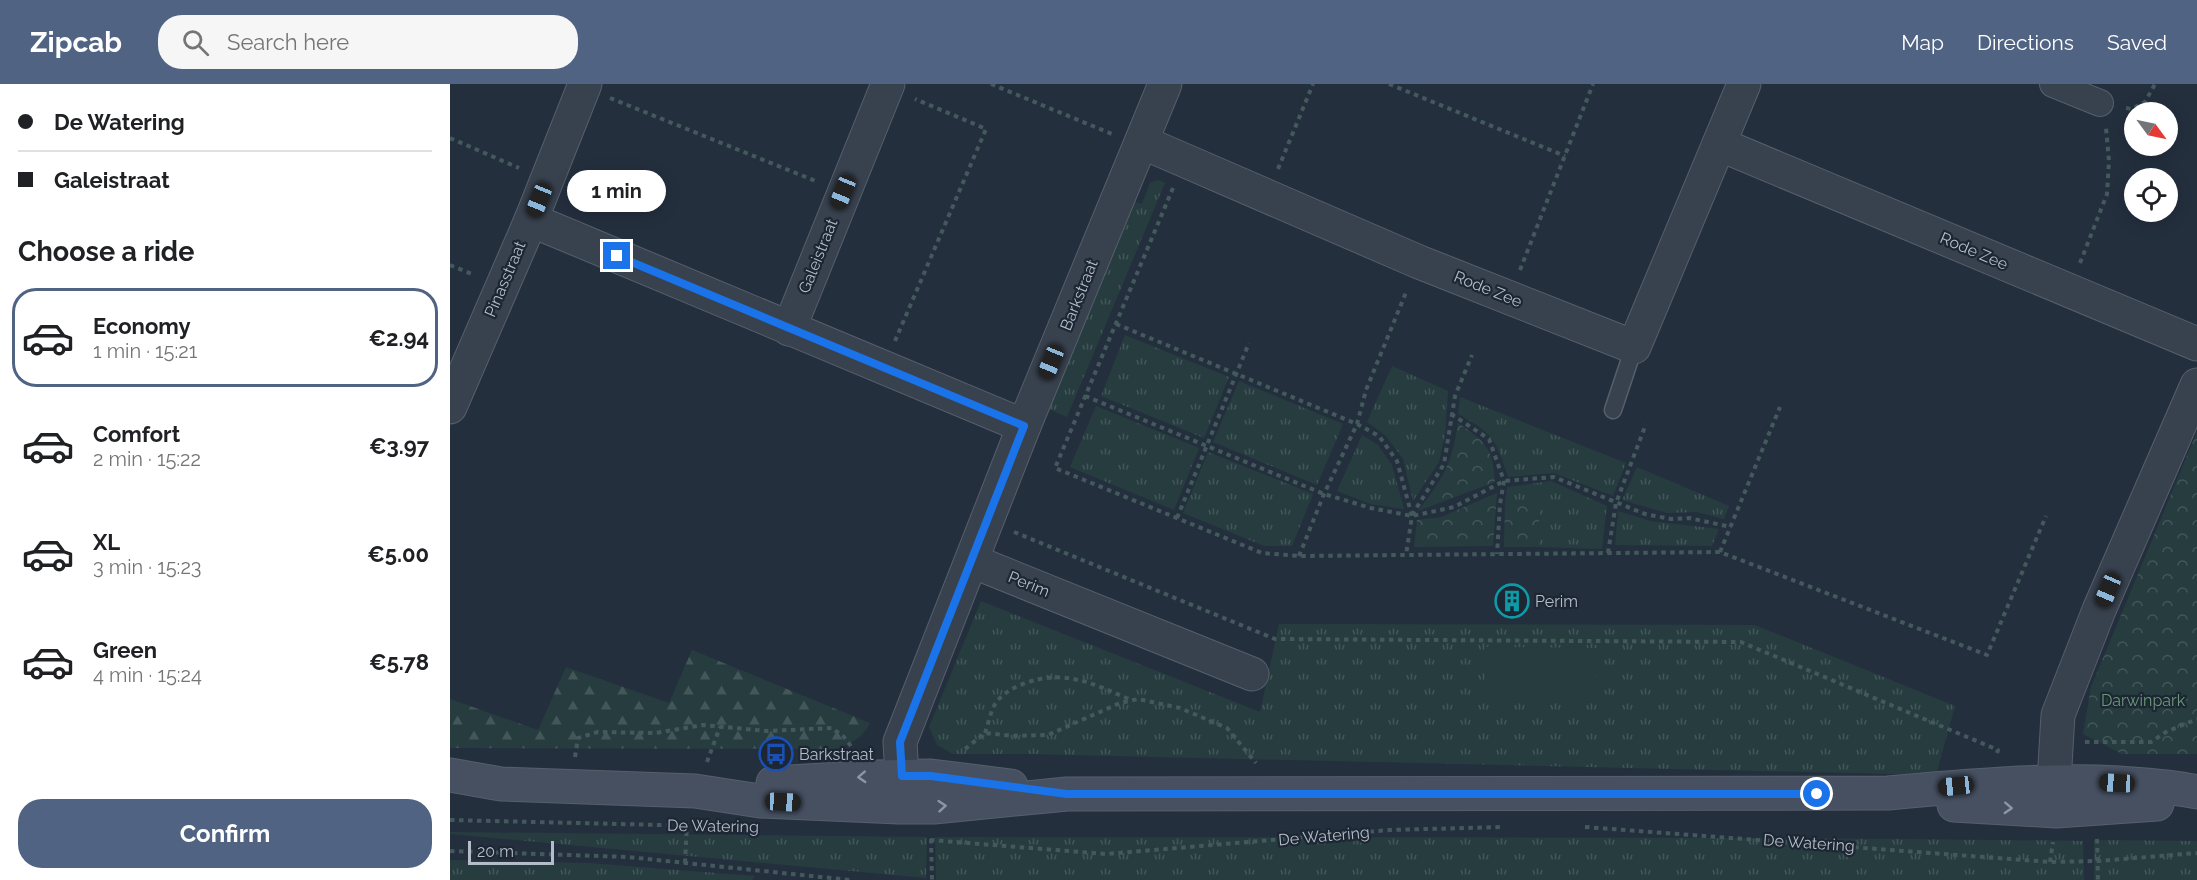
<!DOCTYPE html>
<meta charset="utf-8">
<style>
body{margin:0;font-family:Raleway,sans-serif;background:#f6f6f6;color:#202124;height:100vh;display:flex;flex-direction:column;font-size:22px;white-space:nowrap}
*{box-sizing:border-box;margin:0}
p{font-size:20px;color:#757577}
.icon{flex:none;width:33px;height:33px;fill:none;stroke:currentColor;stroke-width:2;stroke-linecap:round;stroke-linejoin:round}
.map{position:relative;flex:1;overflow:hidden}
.panel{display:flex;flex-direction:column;background:#fff;width:450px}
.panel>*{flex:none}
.hud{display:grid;align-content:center;height:132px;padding:0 18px;background:#fff}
.needle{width:39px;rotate:123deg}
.tools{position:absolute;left:1674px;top:18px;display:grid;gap:12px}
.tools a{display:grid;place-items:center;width:54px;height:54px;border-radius:50%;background:#fff;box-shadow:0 3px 15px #0003;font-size:30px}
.scale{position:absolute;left:18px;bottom:15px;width:86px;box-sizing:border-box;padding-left:6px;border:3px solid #b4bcc9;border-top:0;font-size:16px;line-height:21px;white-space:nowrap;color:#b4bcc9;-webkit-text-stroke:4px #1d2633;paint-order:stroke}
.end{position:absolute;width:27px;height:27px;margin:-14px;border:8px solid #1a73e8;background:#fff;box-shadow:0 0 0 3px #fff}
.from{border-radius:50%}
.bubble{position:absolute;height:42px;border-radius:21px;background:#fff;box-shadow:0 3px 15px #0003;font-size:20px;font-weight:700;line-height:42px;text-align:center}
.car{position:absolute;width:18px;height:36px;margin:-18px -9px;border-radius:8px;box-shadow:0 0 4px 2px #0007;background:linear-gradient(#222 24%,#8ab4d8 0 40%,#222 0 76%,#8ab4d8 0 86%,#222 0)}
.hud b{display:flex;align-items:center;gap:21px;height:57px;font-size:22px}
.hud b+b{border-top:2px solid #e0e0e0}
.hud i{width:15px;height:15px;background:#202124}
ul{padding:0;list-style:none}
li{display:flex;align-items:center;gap:18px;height:99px;margin:0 12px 9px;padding:0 6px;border:3px solid transparent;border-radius:24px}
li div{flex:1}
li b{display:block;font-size:22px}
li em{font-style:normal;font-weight:700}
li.current{border-color:#506383}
li>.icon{width:54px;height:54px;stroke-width:1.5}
h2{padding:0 18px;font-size:27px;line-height:72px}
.cta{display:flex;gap:12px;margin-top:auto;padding:12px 18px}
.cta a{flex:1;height:69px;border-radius:24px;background:#506383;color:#fff;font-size:24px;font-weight:700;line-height:69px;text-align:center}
header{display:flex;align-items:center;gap:36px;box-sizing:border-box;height:84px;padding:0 30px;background:#506383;color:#fff}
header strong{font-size:28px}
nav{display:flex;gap:33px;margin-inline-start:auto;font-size:21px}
.search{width:420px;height:54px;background:#f6f6f6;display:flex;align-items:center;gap:15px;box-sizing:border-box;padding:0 21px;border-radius:24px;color:#757577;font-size:22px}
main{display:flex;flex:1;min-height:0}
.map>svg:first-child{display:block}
.grass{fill:url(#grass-tufts)}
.forest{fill:url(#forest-firs)}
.park{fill:url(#park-crowns)}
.garden{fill:#263c3f}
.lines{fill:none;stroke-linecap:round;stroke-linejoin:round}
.service-casing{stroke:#565f6c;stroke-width:19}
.pedestrian-casing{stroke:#565f6c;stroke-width:28}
.minor-casing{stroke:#565f6c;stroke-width:35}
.secondary-casing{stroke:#565f6c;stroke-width:35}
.path{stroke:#44595c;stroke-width:4;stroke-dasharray:4.5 4.5;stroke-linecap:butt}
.service{stroke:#38414e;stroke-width:16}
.pedestrian{stroke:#38414e;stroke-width:26}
.minor{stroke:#38414e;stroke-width:33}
.secondary{stroke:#465061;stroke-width:33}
.oneway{stroke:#8e96a5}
.route{stroke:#1a73e8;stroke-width:8}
.labels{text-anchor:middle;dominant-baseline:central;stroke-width:4.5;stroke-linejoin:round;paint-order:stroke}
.street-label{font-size:16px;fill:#b4bcc9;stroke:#1d2633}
.poi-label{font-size:16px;fill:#b4bcc9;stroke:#1d2633;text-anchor:start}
.park-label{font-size:16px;fill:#6b9a76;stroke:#1d2633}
</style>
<header>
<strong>Zipcab</strong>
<div class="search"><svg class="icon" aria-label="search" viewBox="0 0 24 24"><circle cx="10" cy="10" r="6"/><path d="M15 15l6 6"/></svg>Search here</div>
<nav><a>Map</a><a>Directions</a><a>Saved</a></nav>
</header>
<main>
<section class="panel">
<div class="hud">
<b><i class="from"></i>De Watering</b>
<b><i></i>Galeistraat</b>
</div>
<h2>Choose a ride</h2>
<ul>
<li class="current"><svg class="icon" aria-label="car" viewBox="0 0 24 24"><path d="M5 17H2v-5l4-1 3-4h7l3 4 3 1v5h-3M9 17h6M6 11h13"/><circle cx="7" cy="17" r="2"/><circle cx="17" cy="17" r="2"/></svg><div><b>Economy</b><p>1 min · 15:21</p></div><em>€2.94</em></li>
<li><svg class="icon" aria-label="car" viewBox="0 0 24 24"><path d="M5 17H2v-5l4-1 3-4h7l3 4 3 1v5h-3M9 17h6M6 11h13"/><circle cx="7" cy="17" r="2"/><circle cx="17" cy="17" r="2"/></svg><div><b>Comfort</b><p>2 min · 15:22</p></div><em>€3.97</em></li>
<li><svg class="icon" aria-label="car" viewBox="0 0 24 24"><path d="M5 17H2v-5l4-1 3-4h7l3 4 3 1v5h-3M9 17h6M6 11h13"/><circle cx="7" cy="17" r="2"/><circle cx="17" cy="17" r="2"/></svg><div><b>XL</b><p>3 min · 15:23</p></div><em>€5.00</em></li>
<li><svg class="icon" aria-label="car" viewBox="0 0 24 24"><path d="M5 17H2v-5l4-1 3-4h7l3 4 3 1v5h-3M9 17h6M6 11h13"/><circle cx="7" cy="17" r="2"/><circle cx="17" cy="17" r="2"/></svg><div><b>Green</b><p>4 min · 15:24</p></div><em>€5.78</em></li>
</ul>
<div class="cta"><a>Confirm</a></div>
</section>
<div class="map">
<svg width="1747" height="796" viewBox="0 0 1747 796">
<defs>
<pattern id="grass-tufts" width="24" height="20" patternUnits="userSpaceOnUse" patternTransform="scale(1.5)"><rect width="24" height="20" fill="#263c3f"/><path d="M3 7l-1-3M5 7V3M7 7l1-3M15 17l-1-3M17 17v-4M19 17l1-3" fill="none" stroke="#435659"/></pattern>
<pattern id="forest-firs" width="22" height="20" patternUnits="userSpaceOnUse" patternTransform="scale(1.5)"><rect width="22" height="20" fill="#263c3f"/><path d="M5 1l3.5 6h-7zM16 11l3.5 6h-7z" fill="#435659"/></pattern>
<pattern id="park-crowns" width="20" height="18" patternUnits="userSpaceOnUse" patternTransform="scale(1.5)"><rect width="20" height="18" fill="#263c3f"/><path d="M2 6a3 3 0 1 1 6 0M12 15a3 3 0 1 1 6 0" fill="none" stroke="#435659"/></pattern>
</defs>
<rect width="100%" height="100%" fill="#242f3e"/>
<g class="grass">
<polygon points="708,96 715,99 617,333 597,324 682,117 692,120 700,99"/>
<polygon points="675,251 779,293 754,354 651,312"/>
<polygon points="942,282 998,307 995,351 989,378 963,417 953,375 936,352 917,338"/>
<polygon points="789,297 893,340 867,401 763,358"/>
<path d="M 1010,313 L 1176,379 L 1163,412 L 1104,389 L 1058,393 C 1045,354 1044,350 1008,330 Z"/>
<polygon points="646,322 749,364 724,426 620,383"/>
<polygon points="912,351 928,361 942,381 954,425 920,420 887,407"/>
<polygon points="758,368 863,410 842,462 814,462 733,429"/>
<polygon points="1187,383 1279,422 1274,435 1247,428 1217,429 1172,416"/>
<polygon points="1101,397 1157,422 1152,465 1088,463 1090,419 1055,418 1057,403"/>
<polygon points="1168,427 1200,437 1269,445 1262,462 1165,461"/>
<polygon points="531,517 810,628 829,540 1305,541 1505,622 1486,691 579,670 503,670 487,661 479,643"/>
<polygon points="0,748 477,753 476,794 0,750"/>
<path d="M 485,753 C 868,754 1250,752 1633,757 L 1634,796 L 486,796 Z"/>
<polygon points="1644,756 1747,757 1747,796 1644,796"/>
<polygon points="0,776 139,779 305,792 302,796 0,796"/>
</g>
<path class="forest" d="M 242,566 L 420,639 C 412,655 401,659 386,665 L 0,664 L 0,615 L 88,646 L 116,583 L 219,619 Z"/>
<g class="park">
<path d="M 1008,339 C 1036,358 1043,364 1045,398 L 968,427 C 994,393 1001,382 1008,339 Z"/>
<polygon points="1747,348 1747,670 1672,670 1633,650 1641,603"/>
<polygon points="1047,409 1043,462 964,463 967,436 991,433"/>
<polygon points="1055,418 1090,419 1088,463 1054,463"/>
</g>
<polygon class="garden" points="1036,563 1147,564 1146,614 1035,613"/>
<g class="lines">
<defs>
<polyline id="service" points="1163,326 1184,263"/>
<polyline id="pedestrian" points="1603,0 1650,19"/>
<g id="minor">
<polyline points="692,58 969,178 1184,263 1294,0"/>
<polyline points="1269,60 1747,260"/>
<polyline points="81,136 574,342"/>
<polyline points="339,245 438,0"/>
<polyline points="0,323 81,136 135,0"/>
<polyline points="522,477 802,590"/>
<polyline points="449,721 452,692 450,658 574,342 715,0"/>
<polyline points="1606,726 1604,698 1608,631 1649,526 1747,301"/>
</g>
<g id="secondary">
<path d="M 0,691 L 51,700 L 245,707 L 310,717 L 449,723 L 484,723 L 617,710 L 1438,709 C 1514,702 1592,695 1669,699 C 1695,701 1721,702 1747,708"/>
<polyline points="323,699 425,693 481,692 561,702"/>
<polyline points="1504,721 1606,727 1707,720"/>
</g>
</defs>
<use href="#service" class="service-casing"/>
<use href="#pedestrian" class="pedestrian-casing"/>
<use href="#minor" class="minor-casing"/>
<use href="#secondary" class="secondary-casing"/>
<g class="path">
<polyline points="541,0 662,50"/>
<polyline points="939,0 1115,72"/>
<polyline points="160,14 368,98"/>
<polyline points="1676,24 1681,25 1695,18 1705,0"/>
<polyline points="0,54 69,84"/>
<polyline points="828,85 863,0"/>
<polyline points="723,104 605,384 812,469 849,472 1270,468 1537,571 1596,432"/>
<polyline points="1630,179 1657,110 1659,77 1656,44"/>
<polyline points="0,181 24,191"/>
<polyline points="1070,186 1143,0"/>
<polyline points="666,240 907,340 929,352 947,377 962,432 956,471"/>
<polyline points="445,257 536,45 465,15"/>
<polyline points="635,312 874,410 921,424 962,432 1004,423 1054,397 1104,393 1195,430 1221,435 1239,434 1281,443"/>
<polyline points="1001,330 1039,355 1054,397 1050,420 1047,470"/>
<polyline points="962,431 994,380 1005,312 1022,271"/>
<polyline points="727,434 799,259"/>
<polyline points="564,448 825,555 1291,558 1548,666 1547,669"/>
<polyline points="1270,468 1330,323"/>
<polyline points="1158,469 1166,419 1196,340"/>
<polyline points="849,472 874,410 907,340 916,306 957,206"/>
<path d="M 535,649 C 538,641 540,630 544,622 C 550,611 562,604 573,600 C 614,584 644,600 681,616"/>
<polyline points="1635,658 1701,658 1716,648 1747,635"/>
<polyline points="515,665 535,649 563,652 598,651 670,619 688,615 730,624 777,644 806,679"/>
<polyline points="125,673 128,654 148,648 205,649 253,641 317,647 382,644 394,653 403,665"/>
<polyline points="257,678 270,643"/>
<polyline points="0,736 254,742"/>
<polyline points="1135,743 1600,778 1648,777 1747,769"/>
<polyline points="481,755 482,796"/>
<polyline points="1647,755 1648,796"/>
<polyline points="480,756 656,770 940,746 1053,743"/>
<polyline points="0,767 178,773 400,796"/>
<polyline points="1600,778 1603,758"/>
<polyline points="235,779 237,739"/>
</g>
<use href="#service" class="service"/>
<use href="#pedestrian" class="pedestrian"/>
<use href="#minor" class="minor"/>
<use href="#secondary" class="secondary"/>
</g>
<defs><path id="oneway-chevron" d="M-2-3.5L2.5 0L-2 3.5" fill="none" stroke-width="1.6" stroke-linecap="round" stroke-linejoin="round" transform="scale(1.5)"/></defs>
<g class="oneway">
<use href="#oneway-chevron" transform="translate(412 693) rotate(177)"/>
<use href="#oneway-chevron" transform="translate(492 722) rotate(-5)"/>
<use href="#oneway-chevron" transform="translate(1558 724) rotate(3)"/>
</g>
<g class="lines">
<polyline class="route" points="167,172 574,342 450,658 452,692 481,692 617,710 1367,710"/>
</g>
<defs>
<symbol id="building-ring" viewBox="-11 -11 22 22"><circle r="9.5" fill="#1d2633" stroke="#0f9aa8" stroke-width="1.5"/><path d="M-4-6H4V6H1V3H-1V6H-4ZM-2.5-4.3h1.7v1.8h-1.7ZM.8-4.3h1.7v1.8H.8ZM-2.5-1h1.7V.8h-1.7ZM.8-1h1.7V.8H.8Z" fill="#0f9aa8"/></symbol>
<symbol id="bus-ring" viewBox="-11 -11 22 22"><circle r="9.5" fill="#1d2633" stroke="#1a4fb4" stroke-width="1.5"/><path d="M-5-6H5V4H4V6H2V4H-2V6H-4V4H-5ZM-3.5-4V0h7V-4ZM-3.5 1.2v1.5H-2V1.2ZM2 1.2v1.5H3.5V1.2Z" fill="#1a4fb4"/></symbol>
</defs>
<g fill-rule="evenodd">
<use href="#building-ring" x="1043" y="498" width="38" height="38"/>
<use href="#bus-ring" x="307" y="651" width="38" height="38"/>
</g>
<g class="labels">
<g class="street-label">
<text transform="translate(1524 167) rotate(23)">Rode Zee</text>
<text transform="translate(368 172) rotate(-68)">Galeistraat</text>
<text transform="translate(55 195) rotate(-67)">Pinasstraat</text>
<text transform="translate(1038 205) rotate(22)">Rode Zee</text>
<text transform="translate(629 211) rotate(-68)">Barkstraat</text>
<text transform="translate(579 500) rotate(22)">Perim</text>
<text transform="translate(263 742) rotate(1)">De Watering</text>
<text transform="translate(874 752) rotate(-5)">De Watering</text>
<text transform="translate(1359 759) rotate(4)">De Watering</text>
</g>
<g class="poi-label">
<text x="1085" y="517">Perim</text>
<text x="349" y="670">Barkstraat</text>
</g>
<g class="park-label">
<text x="1693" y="616">Darwinpark</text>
</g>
</g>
</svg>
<div class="tools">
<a><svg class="needle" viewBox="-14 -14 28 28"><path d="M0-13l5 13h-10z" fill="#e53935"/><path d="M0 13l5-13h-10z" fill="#757577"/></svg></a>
<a><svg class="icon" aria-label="locate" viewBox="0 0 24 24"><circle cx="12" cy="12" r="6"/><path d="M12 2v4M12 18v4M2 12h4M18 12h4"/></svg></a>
</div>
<div class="scale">20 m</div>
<i class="end from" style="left:1367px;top:710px"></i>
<i class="end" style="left:167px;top:172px"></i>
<div class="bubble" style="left:117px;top:86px;width:99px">1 min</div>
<i class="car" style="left:393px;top:108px;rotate:202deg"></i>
<i class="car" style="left:89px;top:116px;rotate:202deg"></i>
<i class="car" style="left:601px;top:278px;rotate:202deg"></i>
<i class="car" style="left:1658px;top:506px;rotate:203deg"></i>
<i class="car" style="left:1667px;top:699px;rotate:273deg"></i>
<i class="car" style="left:1506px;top:702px;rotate:264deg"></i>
<i class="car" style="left:333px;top:718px;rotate:93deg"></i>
</div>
</main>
